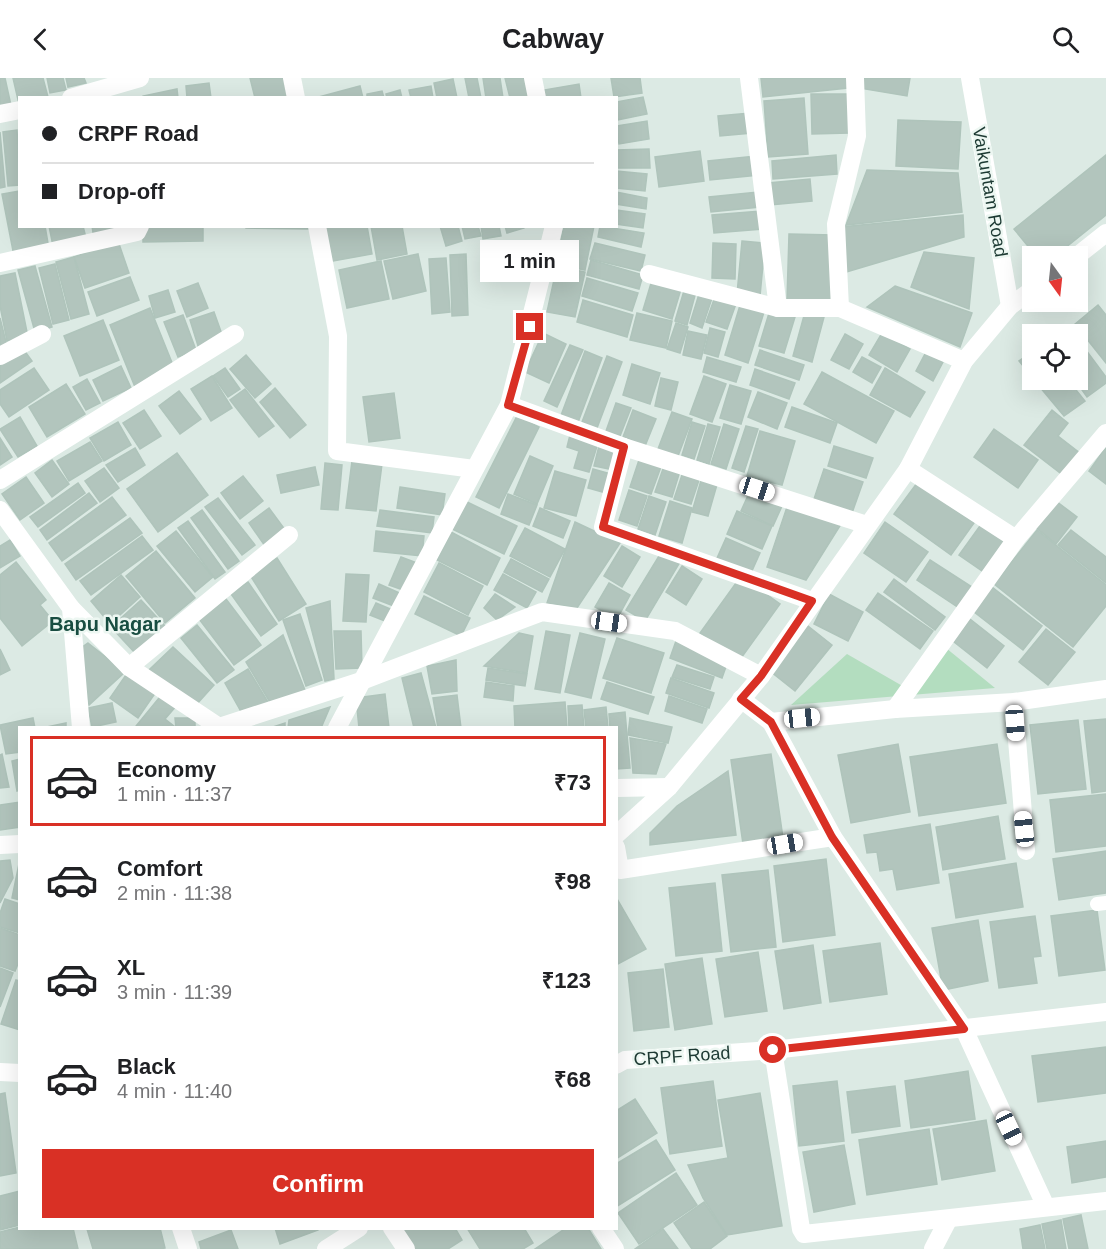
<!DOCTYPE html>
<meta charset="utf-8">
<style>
body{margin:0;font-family:Helvetica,sans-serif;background:#f2f2f2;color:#202124;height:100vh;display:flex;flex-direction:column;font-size:22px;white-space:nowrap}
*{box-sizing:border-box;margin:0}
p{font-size:20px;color:#757577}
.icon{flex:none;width:33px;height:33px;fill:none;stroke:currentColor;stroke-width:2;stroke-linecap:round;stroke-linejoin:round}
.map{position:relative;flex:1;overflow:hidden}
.side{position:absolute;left:18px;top:648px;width:600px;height:504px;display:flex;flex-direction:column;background:#fff;border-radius:0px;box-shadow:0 6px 24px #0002}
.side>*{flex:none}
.guide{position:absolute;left:18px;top:18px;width:600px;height:132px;border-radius:0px;box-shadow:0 6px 24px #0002;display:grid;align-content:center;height:132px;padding:0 24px;background:#fff}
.needle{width:39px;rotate:165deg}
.controls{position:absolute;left:1022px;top:168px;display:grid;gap:12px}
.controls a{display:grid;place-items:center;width:66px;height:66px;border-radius:0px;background:#fff;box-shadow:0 6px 24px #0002;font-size:30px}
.end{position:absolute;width:27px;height:27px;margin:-14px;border:8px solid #d93025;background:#fff;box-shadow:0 0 0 3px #fff}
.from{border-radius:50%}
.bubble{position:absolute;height:42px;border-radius:0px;background:#fff;box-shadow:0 6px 24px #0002;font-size:20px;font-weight:600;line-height:42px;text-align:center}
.car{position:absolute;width:18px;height:36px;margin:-18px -9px;border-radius:8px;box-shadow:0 0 4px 2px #0007;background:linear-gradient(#fff 24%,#345 0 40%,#fff 0 76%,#345 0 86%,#fff 0)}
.guide b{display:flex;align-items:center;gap:21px;height:57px;font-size:22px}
.guide b+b{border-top:2px solid #e0e0e0}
.guide i{width:15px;height:15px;background:#202124}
ul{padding:10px 0 0;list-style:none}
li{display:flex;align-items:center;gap:18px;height:90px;margin:0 12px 9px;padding:0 12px;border:3px solid transparent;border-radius:0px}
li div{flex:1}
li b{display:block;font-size:22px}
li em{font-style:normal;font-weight:600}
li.on{border-color:#d93025}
li>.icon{width:54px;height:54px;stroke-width:1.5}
.cta{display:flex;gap:12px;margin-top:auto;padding:12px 24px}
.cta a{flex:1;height:69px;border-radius:0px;background:#d93025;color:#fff;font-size:24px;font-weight:600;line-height:69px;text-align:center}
header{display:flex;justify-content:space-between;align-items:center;height:78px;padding:0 24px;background:#fff;font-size:27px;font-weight:600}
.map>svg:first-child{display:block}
.green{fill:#b3ddbf}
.building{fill:#b2c5bd;stroke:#afc4bb;stroke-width:1.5}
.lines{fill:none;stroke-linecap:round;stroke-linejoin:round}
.lane{stroke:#fff;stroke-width:14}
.street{stroke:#fff;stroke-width:18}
.secondary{stroke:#fff;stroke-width:18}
.route{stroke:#d93025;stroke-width:8}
.labels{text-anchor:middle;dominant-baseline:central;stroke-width:5;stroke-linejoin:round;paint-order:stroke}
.street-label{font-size:18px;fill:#1d3a33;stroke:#edf7f2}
.neighbourhood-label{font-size:20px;font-weight:bold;fill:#184d41;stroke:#edf7f2}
</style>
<header><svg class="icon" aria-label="back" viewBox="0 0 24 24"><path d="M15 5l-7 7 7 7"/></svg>Cabway<svg class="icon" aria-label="search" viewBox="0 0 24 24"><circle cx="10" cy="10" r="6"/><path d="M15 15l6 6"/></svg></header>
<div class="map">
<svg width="1106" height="1171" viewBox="0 0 1106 1171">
<rect width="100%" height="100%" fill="#dceae4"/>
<polygon class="green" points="946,570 995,610 791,627 847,576 906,610"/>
<g class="building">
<polygon points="0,0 5,0 12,32 0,34"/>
<polygon points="13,0 43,0 48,19 20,20 19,26"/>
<polygon points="47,0 63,0 66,12 50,15"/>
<polygon points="66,0 84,0 86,5 68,9"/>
<polygon points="250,0 284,0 289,20 255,20"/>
<polygon points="465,0 477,0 481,20 469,20"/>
<polygon points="483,0 500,0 503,20 486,20"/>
<polygon points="505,0 526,0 531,19 510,20"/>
<polygon points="611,0 640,0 642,15 614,19"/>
<polygon points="761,0 847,0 848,10 763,19"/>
<polygon points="860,0 910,0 907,18 859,10"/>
<polygon points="453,1 457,20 437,20 434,5"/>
<polygon points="209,5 211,20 187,20 186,8"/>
<polygon points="579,6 581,20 545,20 544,12"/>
<polygon points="360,8 363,20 315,20"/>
<polygon points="431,8 433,20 411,20 409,12"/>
<polygon points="177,11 178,20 143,20 143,18"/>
<polygon points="400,12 402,20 387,20 386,16"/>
<polygon points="382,13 384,20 367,20 367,16"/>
<polygon points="811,16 849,16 849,55 812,56"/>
<polygon points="643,19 647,36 617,42 616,24"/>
<polygon points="804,20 808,76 768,79 764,23"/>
<polygon points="750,35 752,55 720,58 718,38"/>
<polygon points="898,42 961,44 958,91 896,88"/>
<polygon points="647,43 649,61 619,66 616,48"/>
<polygon points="17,52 20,107 8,108 3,54"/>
<polygon points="0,54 5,109 0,110"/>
<polygon points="649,71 650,90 617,90 616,72"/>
<polygon points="700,73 704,103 659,109 655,79"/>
<polygon points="836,77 837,96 773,101 772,83"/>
<polygon points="1106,77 1106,137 1055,178 1036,178 1014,151"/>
<polygon points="756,78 759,97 710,102 708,83"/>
<polygon points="867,92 958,95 962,134 846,147"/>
<polygon points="616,93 647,96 645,113 616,110"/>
<polygon points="810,101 812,123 770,127 768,105"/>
<polygon points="20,113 20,148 45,148 49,171 14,178 2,116"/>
<polygon points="616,114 647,120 646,131 616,126"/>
<polygon points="758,114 760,129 711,134 709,119"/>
<polygon points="616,132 645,136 643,150 616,146"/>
<polygon points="761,133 763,151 714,155 712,137"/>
<polygon points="963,137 964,159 843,195 841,149"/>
<polygon points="49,148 83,148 86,160 53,168"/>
<polygon points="92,148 128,148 94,161"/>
<polygon points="143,148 203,148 203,163 143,164"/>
<polygon points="246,148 308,148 308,151 246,150"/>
<polygon points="321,148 367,148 372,176 328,184"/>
<polygon points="371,148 402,148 407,176 377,182"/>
<polygon points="440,148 458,148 462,163 446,168"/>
<polygon points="462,148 478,148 481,158 465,161"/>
<polygon points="481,148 499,148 501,158 483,161"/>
<polygon points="505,148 524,148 524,150 507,155"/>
<polygon points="564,148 594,148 585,192 556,186"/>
<polygon points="600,148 644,155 641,169 598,159"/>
<polygon points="789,156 834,157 831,224 787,222"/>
<polygon points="118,163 129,195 85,210 74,179"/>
<polygon points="742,163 765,165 760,218 737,216"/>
<polygon points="595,165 645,177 641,193 590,181"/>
<polygon points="713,165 736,166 735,201 712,200"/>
<polygon points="924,174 974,180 969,231 911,209"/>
<polygon points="418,176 426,213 393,221 384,183"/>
<polygon points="466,176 468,237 452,238 450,177"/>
<polygon points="74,179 89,236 71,241 56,184"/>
<polygon points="446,180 450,234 432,236 429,181"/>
<polygon points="591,182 643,197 639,211 587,197"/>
<polygon points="381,183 389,221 347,230 339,192"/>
<polygon points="55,186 69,242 53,246 39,190"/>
<polygon points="35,188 52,249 35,254 18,192"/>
<polygon points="557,188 585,194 575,239 547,234"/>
<polygon points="15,195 28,259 7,263 0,228 0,198"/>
<polygon points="130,199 139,222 97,238 88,214"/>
<polygon points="587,200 638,215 632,233 582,218"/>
<polygon points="652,202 681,211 672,241 643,232"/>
<polygon points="198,205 208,230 187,239 177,213"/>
<polygon points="686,206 697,210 687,247 675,243"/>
<polygon points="895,208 972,235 960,269 867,229"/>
<polygon points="168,212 175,234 155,240 149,218"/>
<polygon points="700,213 713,217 702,250 690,245"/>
<polygon points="716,216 737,223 727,251 706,244"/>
<polygon points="583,222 633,237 627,259 577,244"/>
<polygon points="741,224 765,231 748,285 725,277"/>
<polygon points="1098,227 1106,237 1106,285 1075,246"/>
<polygon points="150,230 175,292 135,309 110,247"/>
<polygon points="770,232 795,239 784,275 759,268"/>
<polygon points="214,234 224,262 199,271 190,242"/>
<polygon points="805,234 824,239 812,284 793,278"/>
<polygon points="637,235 672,243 666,270 630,262"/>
<polygon points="183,237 196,272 178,279 164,244"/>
<polygon points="0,240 8,272 0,274"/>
<polygon points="103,242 119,282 80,298 64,258"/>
<polygon points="676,245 688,249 680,275 667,271"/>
<polygon points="1069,249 1074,256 1059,256"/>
<polygon points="710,250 725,254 718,279 704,275"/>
<polygon points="688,253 707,257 701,281 683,277"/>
<polygon points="543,255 566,266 549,305 525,294"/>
<polygon points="882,255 910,271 897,294 869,277"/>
<polygon points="845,256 863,266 849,291 831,282"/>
<polygon points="1077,260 1106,299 1106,305 1087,319 1075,302 1077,302"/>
<polygon points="570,267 583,272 557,329 544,323"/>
<polygon points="21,268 32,283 0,305 0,282"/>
<polygon points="760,272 804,287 799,302 755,287"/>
<polygon points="585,273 602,280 577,347 560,340"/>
<polygon points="926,274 943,284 933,303 916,293"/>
<polygon points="1032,274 1032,299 1019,283"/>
<polygon points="246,277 271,306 255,320 230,291"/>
<polygon points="607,278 622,284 597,350 582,344"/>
<polygon points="707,279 741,289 736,304 703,294"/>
<polygon points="862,279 881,289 872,305 853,294"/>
<polygon points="632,286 660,295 650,326 623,317"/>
<polygon points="121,288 131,310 103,323 93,302"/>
<polygon points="34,290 49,312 9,339 0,326 0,312"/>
<polygon points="225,290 240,311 228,319 213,298"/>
<polygon points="885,290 925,314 910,339 870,317"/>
<polygon points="755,291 795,305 789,321 750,307"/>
<polygon points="822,294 894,333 876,365 804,326"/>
<polygon points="212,298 232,330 211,343 191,311"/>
<polygon points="704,298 726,306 712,344 690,336"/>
<polygon points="661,300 678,304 671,332 655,328"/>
<polygon points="87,301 100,325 86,332 73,309"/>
<polygon points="1034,302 1068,302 1085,323 1064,338"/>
<polygon points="66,306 85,336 47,359 29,329"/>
<polygon points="730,307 751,313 741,346 720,340"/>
<polygon points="275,310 306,347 290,360 260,324"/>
<polygon points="245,311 274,348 259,359 230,322"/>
<polygon points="179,313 201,341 180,356 159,328"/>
<polygon points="758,314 787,325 777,351 748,339"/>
<polygon points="394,315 400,360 369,364 363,319"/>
<polygon points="616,325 631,330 620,358 606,353"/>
<polygon points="792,329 837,345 830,365 785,349"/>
<polygon points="144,332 161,358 140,371 123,345"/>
<polygon points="633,332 656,341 645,368 623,359"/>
<polygon points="1052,332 1068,345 1058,358 1081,376 1064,398 1024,367"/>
<polygon points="672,334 692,341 678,378 658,371"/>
<polygon points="517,338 539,349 499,430 476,419"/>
<polygon points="20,339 37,368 18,379 0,351"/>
<polygon points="118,344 131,367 104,383 90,360"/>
<polygon points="692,344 705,348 694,381 682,377"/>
<polygon points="708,346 720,349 709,386 697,382"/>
<polygon points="724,346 739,351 726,391 711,386"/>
<polygon points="746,348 758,351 744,394 732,390"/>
<polygon points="994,351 1038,382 1018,410 974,379"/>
<polygon points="760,353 795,363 782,407 747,398"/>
<polygon points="570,357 598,365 589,394 574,390 579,373 567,369"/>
<polygon points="0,360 12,379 0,387"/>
<polygon points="90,364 102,383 69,403 57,383"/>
<polygon points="599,368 618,372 614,392 594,388"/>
<polygon points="834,368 873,380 866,400 828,388"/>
<polygon points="1106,369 1106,406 1089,393"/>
<polygon points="135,370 145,387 118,404 106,387"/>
<polygon points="177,375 208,417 158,454 127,411"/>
<polygon points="530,378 553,388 537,426 514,416"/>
<polygon points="640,379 662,386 651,416 630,409"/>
<polygon points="52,382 69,406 52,419 35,395"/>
<polygon points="352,383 382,386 376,433 346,430"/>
<polygon points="325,385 342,387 338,432 321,431"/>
<polygon points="664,388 680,393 672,419 655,414"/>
<polygon points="315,389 319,407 281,415 277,397"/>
<polygon points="104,390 119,410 100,424 85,403"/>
<polygon points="593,391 611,396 606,415 588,410"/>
<polygon points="824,391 863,404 852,435 814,421"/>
<polygon points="555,393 586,402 576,438 544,430"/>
<polygon points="683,394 700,399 691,426 674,421"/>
<polygon points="243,398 263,423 240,441 221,415"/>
<polygon points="26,399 44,425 20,442 2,416"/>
<polygon points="702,399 718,403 708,438 692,434"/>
<polygon points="78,405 85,415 38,449 30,439"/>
<polygon points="917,405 974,445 951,477 894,436"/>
<polygon points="400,409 445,416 442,437 397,430"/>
<polygon points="629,412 647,418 637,448 619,442"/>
<polygon points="750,413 782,428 773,448 741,433"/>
<polygon points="89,415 97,425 47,462 40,452"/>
<polygon points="508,416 537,427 529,447 501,436"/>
<polygon points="649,418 666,424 655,457 638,451"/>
<polygon points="112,419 126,437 62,483 49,465"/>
<polygon points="218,420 255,467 242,477 205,429"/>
<polygon points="465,423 517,448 504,476 452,451"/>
<polygon points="670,423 692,430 682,465 659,458"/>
<polygon points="1056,423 1077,439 1056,466 1035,449"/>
<polygon points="788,426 843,443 806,502 767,489"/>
<polygon points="269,430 286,453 265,468 249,445"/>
<polygon points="540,430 570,443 563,460 533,448"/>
<polygon points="202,432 239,483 228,491 191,440"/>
<polygon points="380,432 434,439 432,455 377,448"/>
<polygon points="737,433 772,448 762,471 727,456"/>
<polygon points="130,440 142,455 76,502 65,486"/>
<polygon points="188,443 225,494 215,501 178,450"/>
<polygon points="575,444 620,465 577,530 547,525"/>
<polygon points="885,444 928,474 906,504 864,475"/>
<polygon points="982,445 1008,464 985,495 959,477"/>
<polygon points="525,450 565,471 550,499 510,478"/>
<polygon points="1037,452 1106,507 1106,528 1073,569 994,506"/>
<polygon points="1071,452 1106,479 1106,505 1058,467"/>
<polygon points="176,453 213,499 195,514 157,468"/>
<polygon points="376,453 424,458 422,478 374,473"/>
<polygon points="451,454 500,480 487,507 437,482"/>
<polygon points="142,458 153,472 91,517 80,503"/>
<polygon points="726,460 760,475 751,495 717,480"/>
<polygon points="10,462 20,478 0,490 0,468"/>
<polygon points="622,468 640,479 622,509 604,498"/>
<polygon points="156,473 195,520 165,545 126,498"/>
<polygon points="662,473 680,484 645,543 626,532"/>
<polygon points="401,479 417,485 406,513 389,507"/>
<polygon points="277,480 306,526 279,543 250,497"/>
<polygon points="511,481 549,501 542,514 504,494"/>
<polygon points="930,482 972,509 959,530 917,502"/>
<polygon points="16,484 46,522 40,527 53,543 22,568 0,540 0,497"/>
<polygon points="439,485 483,508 468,537 424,514"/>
<polygon points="682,488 702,501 686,527 666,514"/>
<polygon points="346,496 369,497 366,544 343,543"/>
<polygon points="503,496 536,514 527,530 494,512"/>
<polygon points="121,497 140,519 110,546 91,523"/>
<polygon points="741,498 780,526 739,583 700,555"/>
<polygon points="894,501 945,539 935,552 884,514"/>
<polygon points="248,504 277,546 261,558 231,516"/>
<polygon points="609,505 630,517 617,541 595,529"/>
<polygon points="379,506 404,517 399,530 373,520"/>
<polygon points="992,509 1042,548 1023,572 973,533"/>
<polygon points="878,515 933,553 920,571 866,532"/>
<polygon points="495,516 515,529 497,542 484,530"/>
<polygon points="829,516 863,534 848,563 814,546"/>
<polygon points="424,518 470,540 461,558 415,536"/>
<polygon points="226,521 261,567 234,587 199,541"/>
<polygon points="141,522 165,548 135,575 111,549"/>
<polygon points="330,523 334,601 325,603 306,530"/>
<polygon points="376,525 395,533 390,545 370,537"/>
<polygon points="300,536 322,602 306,608 283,542"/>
<polygon points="970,541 1004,568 987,590 953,563"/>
<polygon points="197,547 234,592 217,605 181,560"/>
<polygon points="808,548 832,567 795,613 771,594"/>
<polygon points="1046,551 1075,574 1048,607 1019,584"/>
<polygon points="334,553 361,553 362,590 336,591"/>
<polygon points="546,553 570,557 560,615 535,611"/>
<polygon points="519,555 533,558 527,595 484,588"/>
<polygon points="580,555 605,561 591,620 565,614"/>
<polygon points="283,557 305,612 271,626 246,584"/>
<polygon points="617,560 664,575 651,615 603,600"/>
<polygon points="676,563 728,583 722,600 670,580"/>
<polygon points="88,565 125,594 89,627 78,572"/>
<polygon points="173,569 214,607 196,627 149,592"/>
<polygon points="0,571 10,592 0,597"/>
<polygon points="456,582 457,613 432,616 427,588"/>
<polygon points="677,587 714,599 710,611 672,599"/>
<polygon points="488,590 527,596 525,608 486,602"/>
<polygon points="248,591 268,624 244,639 225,605"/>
<polygon points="128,594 156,614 138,640 110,620"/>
<polygon points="421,595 436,650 414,650 402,600"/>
<polygon points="671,600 714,615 709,630 666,615"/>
<polygon points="486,604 514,608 513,623 484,619"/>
<polygon points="607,604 654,619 648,636 601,621"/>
<polygon points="163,615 177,627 165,641 174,648 137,650 136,648"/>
<polygon points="385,616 389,650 359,650 356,620"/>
<polygon points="457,617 461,650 438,650 433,620"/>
<polygon points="669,618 707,631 702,645 665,633"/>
<polygon points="565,624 567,650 515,650 514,628"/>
<polygon points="112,625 116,644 92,649 88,630"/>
<polygon points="582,627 584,650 569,650 568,628"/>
<polygon points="330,629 321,650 288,650 289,642"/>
<polygon points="606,629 608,650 586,650 584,632"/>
<polygon points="625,634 630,690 616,691 616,650 610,650 609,636"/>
<polygon points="33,640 35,650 20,650 20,674 6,676 0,647"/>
<polygon points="175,640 195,640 195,650 176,650"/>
<polygon points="630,640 672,649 668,665 628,657"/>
<polygon points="1106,641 1106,713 1092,715 1084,643"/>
<polygon points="1078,642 1086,711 1038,716 1030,647"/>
<polygon points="66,645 66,650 42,650"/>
<polygon points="285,645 285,650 270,650"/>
<polygon points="630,660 666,666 656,696 633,695"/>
<polygon points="898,666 910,734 851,745 838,677"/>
<polygon points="997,666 1006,725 919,738 910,679"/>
<polygon points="2,676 9,709 0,710 0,677"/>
<polygon points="771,676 783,760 743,766 731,682"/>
<polygon points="20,681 20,712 17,713 12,683"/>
<polygon points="728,693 736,757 650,767 650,755 677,728"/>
<polygon points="1106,716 1106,768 1056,774 1050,722"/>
<polygon points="20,724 20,749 0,752 0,727"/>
<polygon points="998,738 1005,781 943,792 936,749"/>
<polygon points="930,746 939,805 897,812 893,791 880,793 877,774 867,775 864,757"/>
<polygon points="1106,773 1106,815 1059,822 1053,781"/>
<polygon points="20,781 20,822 12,820"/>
<polygon points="826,781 835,857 783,864 774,788"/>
<polygon points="10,782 13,800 0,825 0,783"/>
<polygon points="1016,785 1023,829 956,840 949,796"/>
<polygon points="768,792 776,869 731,874 722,797"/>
<polygon points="715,805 722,873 676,878 669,810"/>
<polygon points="616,819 646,871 616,887"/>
<polygon points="5,821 20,826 20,855 0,849 0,835"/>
<polygon points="1097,832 1105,892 1059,898 1051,838"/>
<polygon points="1035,838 1041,878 1033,879 1037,905 999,910 990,844"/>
<polygon points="978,842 988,903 943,912 932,850"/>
<polygon points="0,850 20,857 20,881 15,893 0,888"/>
<polygon points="880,865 887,916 830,924 823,873"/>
<polygon points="813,867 821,925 784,931 775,873"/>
<polygon points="758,874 767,933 725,939 716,881"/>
<polygon points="702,880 712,946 675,952 665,886"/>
<polygon points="0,890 13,895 0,929"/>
<polygon points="663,891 669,949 634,953 628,895"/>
<polygon points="16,902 20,903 20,952 1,946"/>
<polygon points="1106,969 1106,1015 1038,1024 1032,978"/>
<polygon points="968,993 975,1041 911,1050 905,1003"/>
<polygon points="713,1003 722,1068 670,1076 661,1010"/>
<polygon points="837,1003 844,1063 799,1068 793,1008"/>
<polygon points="895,1008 900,1048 852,1055 847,1014"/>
<polygon points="5,1015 16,1095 0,1098 0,1016"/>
<polygon points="760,1015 782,1148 727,1157 703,1120 688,1087 728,1080 718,1022"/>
<polygon points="635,1021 657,1055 616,1081 616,1033"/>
<polygon points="986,1042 995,1093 942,1102 933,1051"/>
<polygon points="929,1051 937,1106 867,1117 859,1062"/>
<polygon points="656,1062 675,1092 616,1129 616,1086"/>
<polygon points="1106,1063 1106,1099 1072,1105 1067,1069"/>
<polygon points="844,1067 855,1126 814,1134 803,1074"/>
<polygon points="676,1095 697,1127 639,1166 618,1135"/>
<polygon points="20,1113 20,1147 0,1152 0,1118"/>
<polygon points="704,1124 727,1158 710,1171 692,1171 674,1145"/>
<polygon points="1081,1137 1088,1171 1069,1171 1063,1141"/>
<polygon points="1061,1142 1066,1171 1047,1171 1042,1146"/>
<polygon points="1040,1147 1045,1171 1023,1171 1020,1151"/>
<polygon points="20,1149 73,1150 78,1171 0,1171 0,1154"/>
<polygon points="160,1150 165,1170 161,1171 93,1171 87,1151"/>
<polygon points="275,1150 318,1150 318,1152 280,1166"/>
<polygon points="401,1150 455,1150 462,1162 448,1171 413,1171"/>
<polygon points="467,1150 524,1150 533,1165 523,1171 480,1171"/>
<polygon points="566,1150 588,1150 601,1171 535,1171"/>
<polygon points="663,1151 678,1171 635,1171"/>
<polygon points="231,1152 238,1171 201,1171 199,1164"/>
</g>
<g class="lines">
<polyline class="lane" points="1097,826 1106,825"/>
<g class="street">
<polyline points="292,0 296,20"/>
<polyline points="533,0 537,20"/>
<polyline points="749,0 778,230"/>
<polyline points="970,0 1010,228"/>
<polyline points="71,20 140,0"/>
<polyline points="0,36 20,32"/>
<polyline points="317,148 338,258 337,373 474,391"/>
<polyline points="0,185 137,154 140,148"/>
<polyline points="649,196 778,230 840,230 964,283"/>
<polyline points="840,230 836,146 857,58 855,0"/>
<polyline points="0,278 42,256"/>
<polyline points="509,327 624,369 867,447"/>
<polyline points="624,369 603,449 812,523"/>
<polyline points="908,391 1016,461"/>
<polyline points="0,402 235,256"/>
<polyline points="0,432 71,530 81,650"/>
<polyline points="71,530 129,589 219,649 364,602 542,534 675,553 761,598"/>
<polyline points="129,589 289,457"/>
<polyline points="741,621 771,644 833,759 964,951 1046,1129"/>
<polyline points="1014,624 1026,773"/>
<polyline points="895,631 1016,461 1106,355"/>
<polyline points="771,644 895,631 1014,624 1106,611"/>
<polyline points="337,650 509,327 554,148"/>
<polyline points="616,710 669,709"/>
<polyline points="0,767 20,766"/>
<polyline points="616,769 620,792 833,759"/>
<polyline points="773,972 801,1151 804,1156 1106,1123"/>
<polyline points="181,1150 188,1171"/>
<polyline points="392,1150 406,1171"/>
<polyline points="601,1150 615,1171"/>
<polyline points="933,1171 948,1142"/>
</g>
<g class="secondary">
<polyline points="1077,178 1106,155"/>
<polyline points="616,757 669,709 761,598 908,391 964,283 1010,228 1032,212"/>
<polyline points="616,987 625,982 773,972 1106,934"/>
<polyline points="0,994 20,995"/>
<polyline points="326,1171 359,1150"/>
</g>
</g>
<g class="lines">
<polyline class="route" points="530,249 508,327 624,369 603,449 812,523 761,598 741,621 771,644 832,759 964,951 773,972"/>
</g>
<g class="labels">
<g class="street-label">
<text transform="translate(990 114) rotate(80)">Vaikuntam Road</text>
<text transform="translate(682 978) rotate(-4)">CRPF Road</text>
</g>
<g class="neighbourhood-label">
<text x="105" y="546">Bapu Nagar</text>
</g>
</g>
</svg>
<div class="controls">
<a><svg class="needle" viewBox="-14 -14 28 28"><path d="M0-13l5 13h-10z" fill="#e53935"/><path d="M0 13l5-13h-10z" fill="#757577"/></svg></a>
<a><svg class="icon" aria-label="locate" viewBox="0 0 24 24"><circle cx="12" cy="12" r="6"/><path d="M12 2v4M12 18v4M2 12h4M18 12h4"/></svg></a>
</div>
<i class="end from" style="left:773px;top:972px"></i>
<i class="end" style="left:530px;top:249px"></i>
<div class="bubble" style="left:480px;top:162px;width:99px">1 min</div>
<i class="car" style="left:757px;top:411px;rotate:108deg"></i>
<i class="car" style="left:609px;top:544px;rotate:98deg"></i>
<i class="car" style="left:802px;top:640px;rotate:84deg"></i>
<i class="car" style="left:1015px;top:645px;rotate:176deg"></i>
<i class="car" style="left:1024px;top:751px;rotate:354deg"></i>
<i class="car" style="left:785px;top:766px;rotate:81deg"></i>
<i class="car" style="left:1009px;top:1050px;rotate:155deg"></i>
<div class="guide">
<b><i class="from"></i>CRPF Road</b>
<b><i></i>Drop-off</b>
</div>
<section class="side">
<ul>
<li class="on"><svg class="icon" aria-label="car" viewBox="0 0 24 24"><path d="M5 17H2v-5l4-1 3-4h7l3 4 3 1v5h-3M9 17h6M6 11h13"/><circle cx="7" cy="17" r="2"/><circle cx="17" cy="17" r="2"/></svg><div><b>Economy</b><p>1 min · 11:37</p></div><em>₹73</em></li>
<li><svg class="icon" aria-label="car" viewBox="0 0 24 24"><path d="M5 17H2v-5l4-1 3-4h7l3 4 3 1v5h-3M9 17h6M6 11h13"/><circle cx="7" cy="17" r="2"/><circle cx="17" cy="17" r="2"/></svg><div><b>Comfort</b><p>2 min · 11:38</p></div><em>₹98</em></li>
<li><svg class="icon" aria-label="car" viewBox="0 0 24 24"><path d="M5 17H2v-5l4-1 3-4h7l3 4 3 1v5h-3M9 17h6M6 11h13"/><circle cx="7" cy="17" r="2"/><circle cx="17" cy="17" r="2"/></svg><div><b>XL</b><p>3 min · 11:39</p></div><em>₹123</em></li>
<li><svg class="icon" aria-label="car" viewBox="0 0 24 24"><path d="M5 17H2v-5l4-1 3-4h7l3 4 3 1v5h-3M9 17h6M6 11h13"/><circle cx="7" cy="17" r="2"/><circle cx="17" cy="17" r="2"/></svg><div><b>Black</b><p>4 min · 11:40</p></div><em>₹68</em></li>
</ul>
<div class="cta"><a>Confirm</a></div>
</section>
</div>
